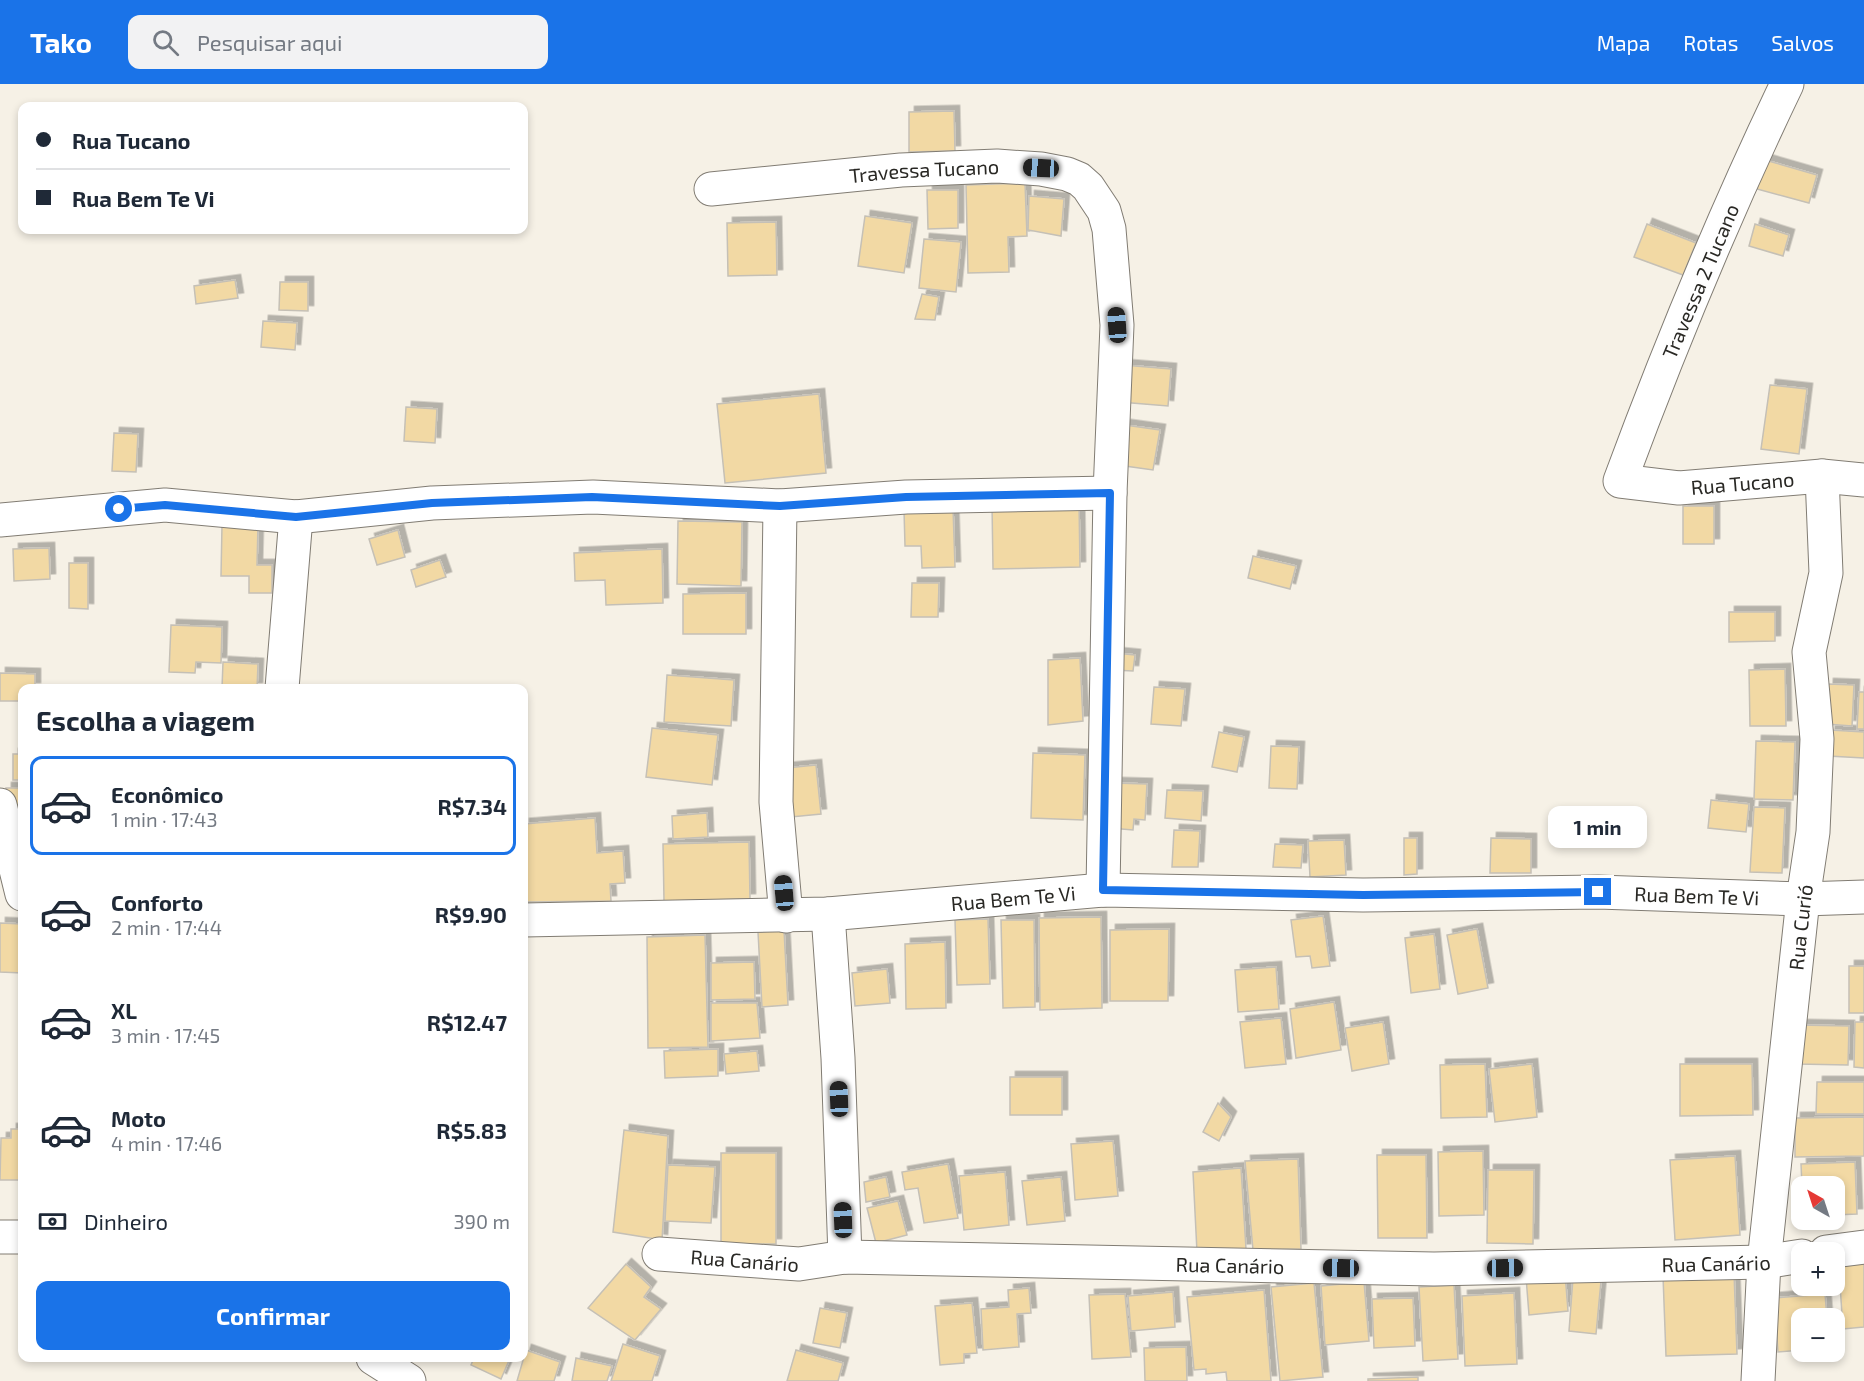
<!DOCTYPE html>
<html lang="pt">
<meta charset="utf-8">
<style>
body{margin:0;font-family:"Exo 2",sans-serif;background:#f2f2f3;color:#1f2937;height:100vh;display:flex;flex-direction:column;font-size:22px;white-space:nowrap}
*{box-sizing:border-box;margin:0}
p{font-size:20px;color:#747a83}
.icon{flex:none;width:33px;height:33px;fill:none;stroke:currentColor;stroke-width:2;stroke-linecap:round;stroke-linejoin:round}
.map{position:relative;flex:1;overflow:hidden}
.drawer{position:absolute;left:18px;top:600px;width:510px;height:678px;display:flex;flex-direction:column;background:#fff;border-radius:12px;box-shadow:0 3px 9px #0003}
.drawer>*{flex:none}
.top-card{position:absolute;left:18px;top:18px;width:510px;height:132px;border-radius:12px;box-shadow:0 3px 9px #0003;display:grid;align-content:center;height:132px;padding:0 18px;background:#fff}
.needle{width:39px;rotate:321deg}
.tools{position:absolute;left:1791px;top:1092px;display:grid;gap:12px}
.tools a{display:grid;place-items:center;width:54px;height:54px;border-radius:12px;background:#fff;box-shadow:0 3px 9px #0003;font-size:30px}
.end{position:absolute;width:27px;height:27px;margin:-14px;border:8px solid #1a73e8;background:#fff;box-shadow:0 0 0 3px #fff}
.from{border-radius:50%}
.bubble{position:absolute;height:42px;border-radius:12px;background:#fff;box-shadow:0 3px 9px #0003;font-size:20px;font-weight:700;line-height:42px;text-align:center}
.car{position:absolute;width:18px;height:36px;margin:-18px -9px;border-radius:8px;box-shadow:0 0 4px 2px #0007;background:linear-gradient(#222 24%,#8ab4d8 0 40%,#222 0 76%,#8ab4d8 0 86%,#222 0)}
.top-card b{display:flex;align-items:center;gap:21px;height:57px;font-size:22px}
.top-card b+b{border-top:2px solid #e0e1e3}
.top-card i{width:15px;height:15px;background:#1f2937}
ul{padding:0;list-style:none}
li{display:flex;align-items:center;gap:18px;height:99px;margin:0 12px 9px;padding:0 6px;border:3px solid transparent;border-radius:12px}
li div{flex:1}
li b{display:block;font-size:22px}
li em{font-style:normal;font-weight:700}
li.selected{border-color:#1a73e8}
li>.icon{width:54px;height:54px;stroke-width:1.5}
h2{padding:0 18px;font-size:27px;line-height:72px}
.pay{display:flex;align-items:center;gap:15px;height:66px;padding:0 18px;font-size:22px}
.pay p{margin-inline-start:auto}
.action{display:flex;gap:12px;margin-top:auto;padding:12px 18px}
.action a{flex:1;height:69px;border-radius:12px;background:#1a73e8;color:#fff;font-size:24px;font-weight:700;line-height:69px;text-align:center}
header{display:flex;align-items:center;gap:36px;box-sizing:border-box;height:84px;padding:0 30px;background:#1a73e8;color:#fff}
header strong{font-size:28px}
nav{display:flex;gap:33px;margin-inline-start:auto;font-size:21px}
.search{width:420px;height:54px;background:#f2f2f3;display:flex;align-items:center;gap:15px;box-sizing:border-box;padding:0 21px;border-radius:12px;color:#747a83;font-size:22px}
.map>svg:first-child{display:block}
.building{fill:#f2d9a4;stroke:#c5c0b6;stroke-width:1.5;filter:url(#shadow)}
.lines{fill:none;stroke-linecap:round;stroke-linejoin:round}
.street-casing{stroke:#817c73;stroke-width:35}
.street{stroke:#fff;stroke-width:33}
.route{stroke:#1a73e8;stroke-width:8}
.labels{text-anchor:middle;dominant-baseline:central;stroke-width:6;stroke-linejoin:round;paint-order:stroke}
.street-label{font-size:20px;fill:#292824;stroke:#fefefe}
</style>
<header>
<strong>Tako</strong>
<div class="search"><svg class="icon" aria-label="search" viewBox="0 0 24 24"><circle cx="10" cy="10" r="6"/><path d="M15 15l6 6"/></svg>Pesquisar aqui</div>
<nav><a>Mapa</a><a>Rotas</a><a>Salvos</a></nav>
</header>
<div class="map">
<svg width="1864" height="1297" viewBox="0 0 1864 1297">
<defs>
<filter id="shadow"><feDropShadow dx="5.5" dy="-5.5" stdDeviation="0" flood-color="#0004"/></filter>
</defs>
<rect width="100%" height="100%" fill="#f6f1e6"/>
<g class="building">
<polygon points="954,27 955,67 909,68 909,28"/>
<polygon points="1765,76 1817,91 1809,119 1757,105"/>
<polygon points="1025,99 1027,152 1008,153 1009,188 968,189 966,101"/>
<polygon points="927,106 958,106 958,144 928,145"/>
<polygon points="1029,112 1064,115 1061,152 1028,146"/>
<polygon points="865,132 912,139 904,189 858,182"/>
<polygon points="776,138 777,191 728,192 727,139"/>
<polygon points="1647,140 1696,159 1683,191 1634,173"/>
<polygon points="1755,140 1789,151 1783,172 1749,162"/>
<polygon points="924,155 961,158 956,208 919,204"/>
<polygon points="235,196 238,214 196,220 194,202"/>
<polygon points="280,198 308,198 308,227 279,226"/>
<polygon points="922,210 939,213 935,236 915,235"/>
<polygon points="263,237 297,239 295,266 261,263"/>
<polygon points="1123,281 1171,285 1168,322 1120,318"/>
<polygon points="1770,301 1807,305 1799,370 1761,365"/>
<polygon points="819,310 826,389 725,399 717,320"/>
<polygon points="406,323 437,325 435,359 404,357"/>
<polygon points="1125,341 1160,346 1153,386 1118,381"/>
<polygon points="114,349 138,350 136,388 112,387"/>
<polygon points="1079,418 1080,483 993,485 992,420"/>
<rect x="1683" y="422" width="31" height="38"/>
<polygon points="953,424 955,483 922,484 921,462 905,462 904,426"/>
<polygon points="678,437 742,438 741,502 677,500"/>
<polygon points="222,441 258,441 257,481 272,481 272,509 249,509 249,492 221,492"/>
<polygon points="398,446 405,473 377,481 369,455"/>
<polygon points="49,464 50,495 14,497 13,465"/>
<polygon points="662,465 663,519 606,521 605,496 575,497 574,469"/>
<polygon points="1253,472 1296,482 1290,505 1248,494"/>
<polygon points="440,476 446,493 416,503 411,486"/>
<polygon points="69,479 88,479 88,525 69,524"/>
<polygon points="912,499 939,499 938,533 911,533"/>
<polygon points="746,509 746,550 683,550 683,510"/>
<polygon points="1729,528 1775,528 1775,557 1729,558"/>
<polygon points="171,541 222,543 221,579 196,578 195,589 169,588"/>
<polygon points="1115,569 1135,571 1133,587 1113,586"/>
<polygon points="1080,574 1083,637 1048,641 1048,576"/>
<polygon points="223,578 258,580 257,604 222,604"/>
<polygon points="1785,585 1786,642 1750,642 1749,586"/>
<polygon points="0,589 35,590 35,604 22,604 22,617 0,617"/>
<polygon points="667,591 734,596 731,642 664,638"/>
<polygon points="1828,600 1854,601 1852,642 1826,640"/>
<polygon points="1154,603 1185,605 1181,642 1151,640"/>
<polygon points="1859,608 1864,608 1864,645 1857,645"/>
<polygon points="652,644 718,651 712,701 646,693"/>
<polygon points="1830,646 1864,648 1864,674 1828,672"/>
<polygon points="1219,648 1244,653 1237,688 1212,683"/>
<polygon points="1756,657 1795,658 1793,716 1754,715"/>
<polygon points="1271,662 1299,663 1297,705 1269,704"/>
<polygon points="1033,669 1085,671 1083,736 1031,734"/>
<rect x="13" y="670" width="9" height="26"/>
<polygon points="816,681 821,730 791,733 786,684"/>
<polygon points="1113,699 1147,700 1145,736 1134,735 1133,746 1110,744"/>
<polygon points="6,704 22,704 22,733 6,734"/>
<polygon points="1167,706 1203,707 1201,737 1165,734"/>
<polygon points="1711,716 1749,720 1746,748 1708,744"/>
<polygon points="1754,723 1785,724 1782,789 1750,788"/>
<polygon points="707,729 708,753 673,755 672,732"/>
<polygon points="595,734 597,769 623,767 625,799 610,800 611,817 524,818 524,740"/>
<polygon points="1174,746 1200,747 1198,783 1172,783"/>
<polygon points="1404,754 1417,754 1417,790 1404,791"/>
<polygon points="1491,754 1531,755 1531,789 1490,789"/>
<polygon points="1344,756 1346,791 1310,793 1308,757"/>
<polygon points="749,758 750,815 664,817 663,760"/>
<polygon points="1275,760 1303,761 1301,784 1273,783"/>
<polygon points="1323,832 1330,882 1312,884 1310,872 1296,873 1291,836"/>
<polygon points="1101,833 1102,924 1040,926 1039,834"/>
<polygon points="988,835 990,900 957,901 955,836"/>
<polygon points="1001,836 1034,836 1035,923 1003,924"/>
<polygon points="0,839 22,840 22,889 0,888"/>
<polygon points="1169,845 1168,917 1110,917 1110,846"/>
<polygon points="1477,845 1488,904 1458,910 1447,851"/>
<polygon points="784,846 788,921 762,923 758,848"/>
<polygon points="1434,850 1440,905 1411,909 1405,854"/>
<polygon points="705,851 708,963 648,964 647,853"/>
<polygon points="945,858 946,924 906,925 905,860"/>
<polygon points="754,878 755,915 711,916 711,879"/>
<rect x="1849" y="882" width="15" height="47"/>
<polygon points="1276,883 1279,925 1238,928 1235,886"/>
<polygon points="887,885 890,919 855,922 852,889"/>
<polygon points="1334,918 1341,966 1296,974 1290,925"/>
<polygon points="711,919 757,919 760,954 711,957"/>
<polygon points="1281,934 1286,980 1245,984 1240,938"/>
<polygon points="1383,938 1389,980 1352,987 1345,944"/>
<polygon points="1855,938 1864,938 1864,984 1854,983"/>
<polygon points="1798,941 1849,942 1848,981 1797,980"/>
<polygon points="718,965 718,992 665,994 664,967"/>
<polygon points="757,967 759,987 726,990 724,970"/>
<polygon points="1485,980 1487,1033 1441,1034 1440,981"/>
<polygon points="1532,980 1537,1033 1495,1038 1489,985"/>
<polygon points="1680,980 1752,980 1753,1031 1680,1032"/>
<rect x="1010" y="993" width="52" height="38"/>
<polygon points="1817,998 1864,998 1864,1030 1816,1030"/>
<polygon points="1218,1019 1231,1033 1219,1057 1203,1048"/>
<polygon points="1864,1033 1864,1072 1795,1073 1795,1034"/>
<polygon points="11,1045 22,1045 22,1096 0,1096 1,1054 11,1054"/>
<polygon points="624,1046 668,1052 662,1156 613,1148"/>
<polygon points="1113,1057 1118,1112 1075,1116 1071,1060"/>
<polygon points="1483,1067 1484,1131 1439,1132 1438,1068"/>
<rect x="721" y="1069" width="55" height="91"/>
<polygon points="1377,1071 1426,1071 1427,1154 1378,1154"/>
<polygon points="1735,1072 1740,1151 1675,1156 1670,1076"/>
<polygon points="1298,1075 1301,1165 1253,1166 1245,1077"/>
<polygon points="1855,1078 1857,1130 1834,1131 1834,1102 1802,1102 1801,1080"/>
<polygon points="948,1080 958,1134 924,1139 918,1104 905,1106 902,1088"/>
<polygon points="668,1081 715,1083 711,1139 665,1137"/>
<polygon points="1241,1084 1246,1165 1197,1168 1193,1088"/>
<polygon points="1488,1086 1534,1086 1533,1160 1487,1159"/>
<polygon points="1005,1088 1009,1141 964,1146 959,1092"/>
<polygon points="886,1093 890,1113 866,1118 864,1098"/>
<polygon points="1061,1093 1065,1137 1027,1141 1022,1097"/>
<polygon points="898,1117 907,1151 876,1159 867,1124"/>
<polygon points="1864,1169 1864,1243 1843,1245 1838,1171"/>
<polygon points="1835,1176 1839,1205 1820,1207 1819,1202 1834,1202"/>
<polygon points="626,1180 651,1203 644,1213 661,1225 635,1256 588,1224"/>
<polygon points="1565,1189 1568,1227 1529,1231 1526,1193"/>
<polygon points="1734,1189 1737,1270 1666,1272 1663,1192"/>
<polygon points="1573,1194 1601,1197 1596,1250 1569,1247"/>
<polygon points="1364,1198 1369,1257 1325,1261 1321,1202"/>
<polygon points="1314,1199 1323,1293 1280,1297 1271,1203"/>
<polygon points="1454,1201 1458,1275 1423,1277 1419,1203"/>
<polygon points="1029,1204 1031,1229 1017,1230 1019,1263 983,1266 981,1225 1009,1223 1008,1206"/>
<polygon points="1264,1206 1271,1297 1227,1297 1226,1288 1206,1290 1206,1285 1194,1286 1187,1213"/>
<polygon points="1173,1208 1175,1243 1131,1247 1128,1212"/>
<polygon points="1514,1209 1517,1280 1465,1282 1462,1212"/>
<polygon points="1125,1210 1131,1273 1092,1275 1089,1211"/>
<polygon points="1825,1210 1827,1234 1802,1234 1802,1266 1778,1268 1774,1214"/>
<polygon points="1413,1214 1415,1262 1374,1264 1372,1215"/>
<polygon points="972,1219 977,1269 964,1270 964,1279 940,1281 935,1222"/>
<polygon points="820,1224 847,1229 840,1264 813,1259"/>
<polygon points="623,1260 660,1272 652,1297 611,1297"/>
<polygon points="1186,1263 1187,1297 1145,1297 1144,1264"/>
<polygon points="526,1266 560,1278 554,1297 517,1297"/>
<polygon points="796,1266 843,1279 838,1297 787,1297"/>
<polygon points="474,1274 510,1274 501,1295 471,1281"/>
<polygon points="576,1274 612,1282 607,1297 572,1297"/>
<polygon points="1418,1293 1418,1297 1368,1297 1368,1295"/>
</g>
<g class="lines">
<defs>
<g id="street">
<path id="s1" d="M 1787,0 C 1725,129 1670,262 1620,397 L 1679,404 L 1822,392 L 1864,396"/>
<path id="s2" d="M 711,105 L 901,86 L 997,82 L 1041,85 L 1067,90 L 1079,95 L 1088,103 L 1104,127 L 1109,145 L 1117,241 L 1110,409 L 1103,806"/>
<polyline points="780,422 776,718 786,832"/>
<polyline points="0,436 165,421 296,433 432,419 593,413 780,422 906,413 1110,409"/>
<polyline points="282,604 296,433"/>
<polyline points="0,721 22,810"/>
<polyline points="828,830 838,974 845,1173"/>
<path id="s3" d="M 524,836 L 828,830 L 1103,806 L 1363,811 L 1598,808 L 1803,815 L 1864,813"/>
<polyline points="0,1153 22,1153"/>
<polyline points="1826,1168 1864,1163"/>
<path id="s4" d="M 659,1170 L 799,1180 L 845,1173 L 1434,1185 L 1764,1178 L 1802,1172"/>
<polyline points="373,1274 409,1297"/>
<path id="s5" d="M 1758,1297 L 1764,1178 L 1803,815 L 1813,748 L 1817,655 L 1809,568 L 1826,489 L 1822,392"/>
</g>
</defs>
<use href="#street" class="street-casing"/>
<use href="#street" class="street"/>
</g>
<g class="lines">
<polyline class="route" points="119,425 165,421 296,433 432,419 592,413 780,422 906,413 1110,409 1103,806 1363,811 1598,808"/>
</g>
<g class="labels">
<g class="street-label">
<text stroke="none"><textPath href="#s2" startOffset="214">Travessa Tucano</textPath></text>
<text transform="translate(1700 197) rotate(-67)">Travessa 2 Tucano</text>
<text stroke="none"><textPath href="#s1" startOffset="554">Rua Tucano</textPath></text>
<text stroke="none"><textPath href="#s3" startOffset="1174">Rua Bem Te Vi</textPath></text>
<text stroke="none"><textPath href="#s3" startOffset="490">Rua Bem Te Vi</textPath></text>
<text stroke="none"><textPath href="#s5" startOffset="456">Rua Curió</textPath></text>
<text stroke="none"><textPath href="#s4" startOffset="86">Rua Canário</textPath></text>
<text stroke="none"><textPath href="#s4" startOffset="1058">Rua Canário</textPath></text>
<text stroke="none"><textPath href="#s4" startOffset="572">Rua Canário</textPath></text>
</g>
</g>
</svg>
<div class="tools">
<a><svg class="needle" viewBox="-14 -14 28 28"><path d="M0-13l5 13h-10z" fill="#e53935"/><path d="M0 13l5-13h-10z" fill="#747a83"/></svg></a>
<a>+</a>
<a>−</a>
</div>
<i class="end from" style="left:119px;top:425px"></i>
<i class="end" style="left:1598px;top:808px"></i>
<div class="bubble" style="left:1548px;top:722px;width:99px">1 min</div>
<i class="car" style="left:1041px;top:84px;rotate:273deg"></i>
<i class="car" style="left:1117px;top:241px;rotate:356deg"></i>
<i class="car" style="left:784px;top:809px;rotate:355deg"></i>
<i class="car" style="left:839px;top:1015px;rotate:358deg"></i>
<i class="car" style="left:843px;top:1136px;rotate:358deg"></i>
<i class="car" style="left:1341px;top:1184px;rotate:271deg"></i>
<i class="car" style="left:1505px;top:1184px;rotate:89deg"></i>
<div class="top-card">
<b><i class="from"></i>Rua Tucano</b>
<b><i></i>Rua Bem Te Vi</b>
</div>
<section class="drawer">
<h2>Escolha a viagem</h2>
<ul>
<li class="selected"><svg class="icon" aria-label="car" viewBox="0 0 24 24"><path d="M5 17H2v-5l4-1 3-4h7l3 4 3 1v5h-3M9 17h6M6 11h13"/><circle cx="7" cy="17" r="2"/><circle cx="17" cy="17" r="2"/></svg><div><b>Econômico</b><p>1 min · 17:43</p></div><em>R$7.34</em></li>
<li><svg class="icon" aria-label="car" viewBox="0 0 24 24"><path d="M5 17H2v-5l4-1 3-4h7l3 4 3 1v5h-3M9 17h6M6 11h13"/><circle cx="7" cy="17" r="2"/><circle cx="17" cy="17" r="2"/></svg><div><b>Conforto</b><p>2 min · 17:44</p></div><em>R$9.90</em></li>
<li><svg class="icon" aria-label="car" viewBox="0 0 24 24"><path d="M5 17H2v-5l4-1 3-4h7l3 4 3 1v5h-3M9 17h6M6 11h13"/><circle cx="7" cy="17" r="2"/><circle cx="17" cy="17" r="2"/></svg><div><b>XL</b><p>3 min · 17:45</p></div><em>R$12.47</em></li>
<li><svg class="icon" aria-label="car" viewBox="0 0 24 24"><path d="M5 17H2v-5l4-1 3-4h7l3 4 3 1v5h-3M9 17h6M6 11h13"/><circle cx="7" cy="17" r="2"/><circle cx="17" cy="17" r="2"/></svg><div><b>Moto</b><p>4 min · 17:46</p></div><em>R$5.83</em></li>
</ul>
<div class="pay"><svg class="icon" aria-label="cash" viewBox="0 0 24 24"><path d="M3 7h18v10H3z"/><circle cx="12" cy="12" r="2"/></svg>Dinheiro<p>390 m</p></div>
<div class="action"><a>Confirmar</a></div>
</section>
</div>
